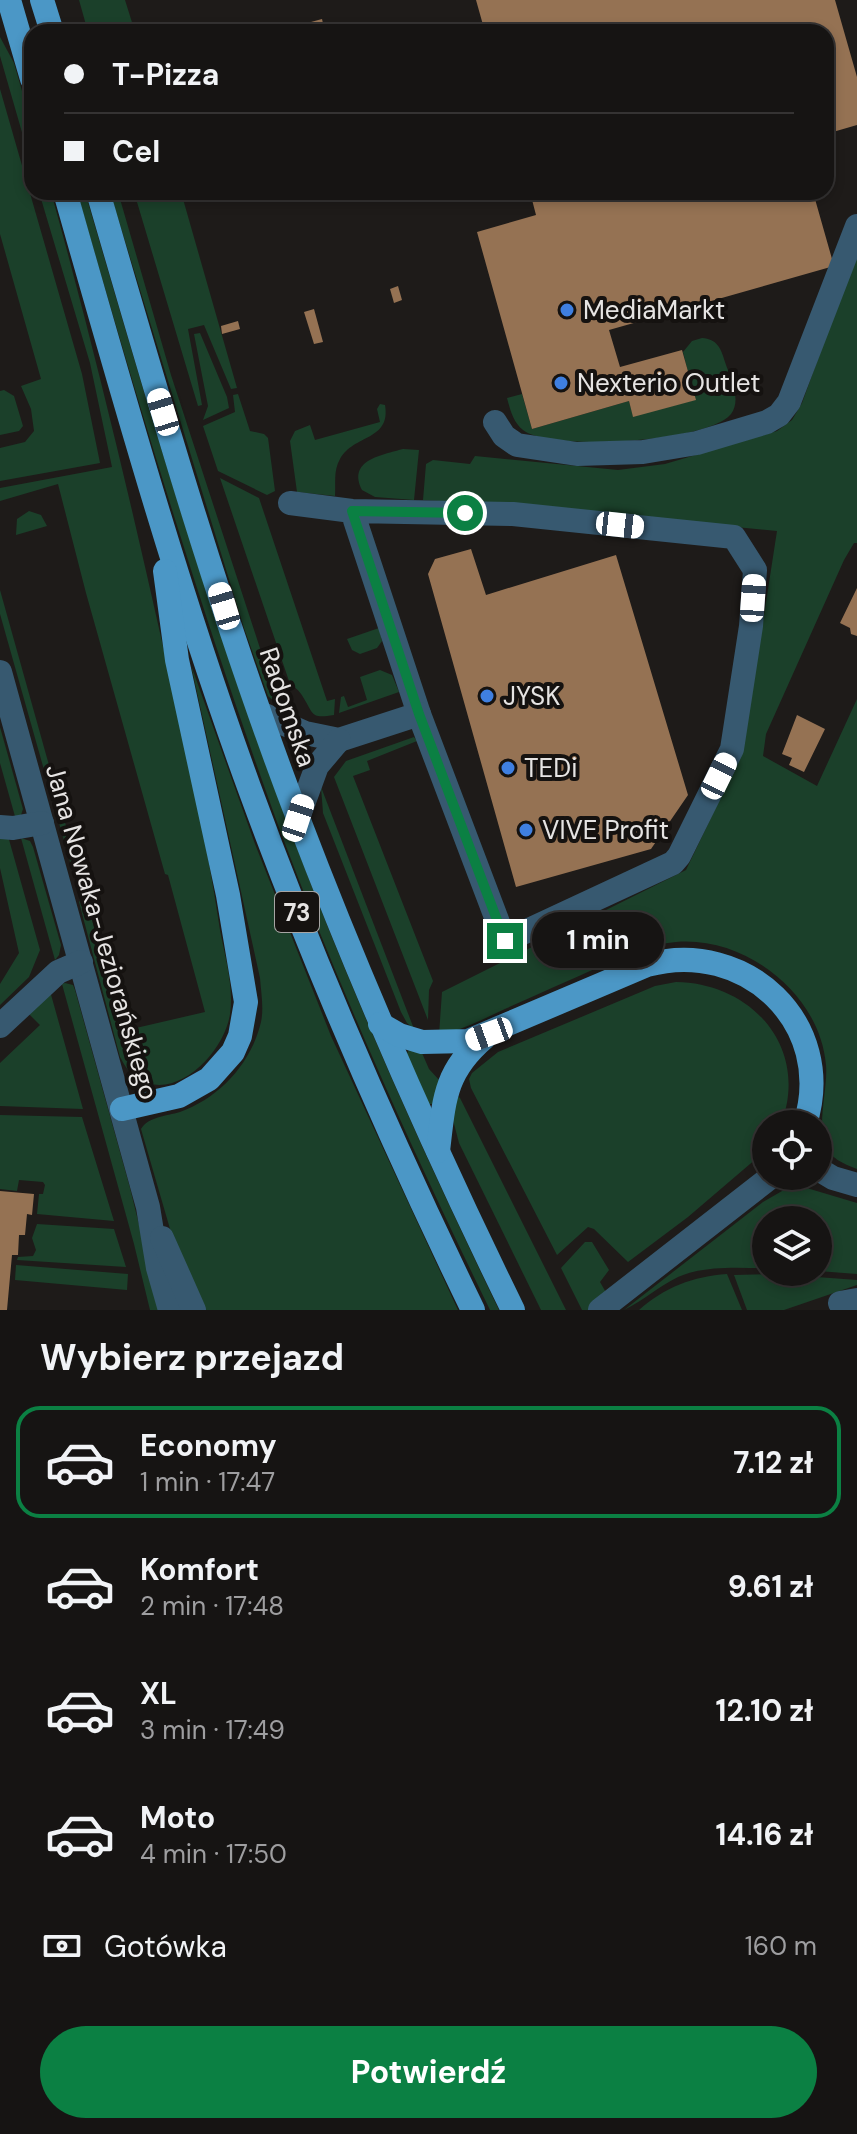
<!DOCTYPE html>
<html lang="pl">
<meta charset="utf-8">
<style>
body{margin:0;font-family:"DM Sans",sans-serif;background:#1f1d1c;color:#f1f3f6;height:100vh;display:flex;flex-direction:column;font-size:30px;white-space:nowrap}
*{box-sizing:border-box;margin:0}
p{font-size:26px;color:#9e9ea0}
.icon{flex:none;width:44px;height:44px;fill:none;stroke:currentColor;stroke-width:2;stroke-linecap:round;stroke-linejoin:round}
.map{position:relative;height:1310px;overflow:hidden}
.details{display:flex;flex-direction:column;background:#161413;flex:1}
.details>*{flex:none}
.banner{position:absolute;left:24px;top:24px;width:810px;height:176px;border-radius:24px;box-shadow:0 4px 12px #0003,0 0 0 2px #353333;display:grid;align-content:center;height:176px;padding:0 40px;background:#161413}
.controls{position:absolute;left:752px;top:1110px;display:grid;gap:16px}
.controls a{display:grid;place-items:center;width:80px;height:80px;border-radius:50%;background:#161413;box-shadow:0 4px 12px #0003,0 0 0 2px #353333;font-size:40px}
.end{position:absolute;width:36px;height:36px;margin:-18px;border:10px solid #0b8043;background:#fff;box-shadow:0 0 0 4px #fff}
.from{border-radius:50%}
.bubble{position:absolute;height:56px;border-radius:28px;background:#161413;box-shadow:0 4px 12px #0003,0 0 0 2px #353333;font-size:26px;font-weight:700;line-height:56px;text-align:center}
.car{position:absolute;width:24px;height:48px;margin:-24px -12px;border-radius:10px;box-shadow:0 0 6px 2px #0007;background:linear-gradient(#fff 24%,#345 0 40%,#fff 0 76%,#345 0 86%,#fff 0)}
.banner b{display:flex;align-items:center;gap:28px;height:76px;font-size:30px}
.banner b+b{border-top:2px solid #353333}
.banner i{width:20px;height:20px;background:#f1f3f6}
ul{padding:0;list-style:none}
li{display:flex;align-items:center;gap:24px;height:112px;margin:0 16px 12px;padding:0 24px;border:4px solid transparent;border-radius:24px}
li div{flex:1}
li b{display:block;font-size:30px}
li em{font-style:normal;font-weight:700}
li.active{border-color:#0b8043}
li>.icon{width:72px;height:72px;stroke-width:1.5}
h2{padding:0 40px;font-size:36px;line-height:96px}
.pay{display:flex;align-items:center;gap:20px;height:88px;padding:0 40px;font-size:30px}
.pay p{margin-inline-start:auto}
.action{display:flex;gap:16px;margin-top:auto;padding:16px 40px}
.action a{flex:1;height:92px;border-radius:48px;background:#0b8043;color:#fff;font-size:32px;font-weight:700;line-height:92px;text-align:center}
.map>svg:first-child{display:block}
.green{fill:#1b402a}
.building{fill:#957253}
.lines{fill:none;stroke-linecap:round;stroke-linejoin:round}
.minor{stroke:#375970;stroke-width:24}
.major{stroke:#4b97c6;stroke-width:24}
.route{stroke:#0b8043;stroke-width:10}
.shop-dot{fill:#3f7fe0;stroke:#151210;stroke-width:3}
.labels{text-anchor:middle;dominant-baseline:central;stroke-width:8;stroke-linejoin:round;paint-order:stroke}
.shield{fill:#151210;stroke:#a7a5a4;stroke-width:2}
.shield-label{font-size:24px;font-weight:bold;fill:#e6e4e3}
.poi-label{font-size:26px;fill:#e6e4e3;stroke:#151210;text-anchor:start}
.street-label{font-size:26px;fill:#e6e4e3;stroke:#151210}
</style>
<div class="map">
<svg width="857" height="1310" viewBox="0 0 857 1310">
<rect width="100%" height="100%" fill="#1e1b19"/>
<g class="green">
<polygon points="79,0 125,0 135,32 88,32"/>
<polygon points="0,37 14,63 32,126 32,167 0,56"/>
<polygon points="0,89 82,374 100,463 0,481 0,448 25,442 34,431 31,409 21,386 41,379 0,234"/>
<path d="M 39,192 L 51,192 C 106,390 152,592 195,793 C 205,838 213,884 220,930 C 225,957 234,987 230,1014 C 225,1050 179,1101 140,1080 C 130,1075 125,1066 120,1057 L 79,902 L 85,895 L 123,1031 L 205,1012 L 168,875 L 165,874 L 86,593 L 58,484 L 0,501 L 0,488 L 112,467 L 90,363 Z"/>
<path d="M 77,192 L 85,192 C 148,408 212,625 292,835 C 353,997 424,1155 499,1310 L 490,1310 C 414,1154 342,996 281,833 C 204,622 139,407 77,192 Z"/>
<polygon points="110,192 118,192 171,375 270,679 291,717 268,696 244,628"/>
<polygon points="134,192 181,192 237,388 231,389 204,325 188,329 202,405 198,406"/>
<path d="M 857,251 L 857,543 L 854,543 L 844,560 L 766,734 L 763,756 L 817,786 L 857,699 L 857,1169 C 844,1164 829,1158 825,1144 C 817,1123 828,1088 826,1065 C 820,994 746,936 676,942 C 649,944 626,955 601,966 C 570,980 538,994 507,1008 C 485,1018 463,1030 439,1035 L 442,992 L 686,870 L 743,751 L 777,531 L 519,506 L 423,500 L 426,464 L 433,460 L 470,464 L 475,456 L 618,470 L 665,464 L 777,431 L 792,420 L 802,403 Z"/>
<polygon points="200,333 227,397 229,408 203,420 208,406 194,334"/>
<path d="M 702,338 C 717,339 721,348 725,362 C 730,377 742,400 731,414 C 709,442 551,452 523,430 C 513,422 510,409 507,398 L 522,394 L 532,429 L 629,401 L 633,416 L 695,400 L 683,352 L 692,341 Z"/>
<polygon points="4,390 14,396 23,426 19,431 0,435 0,391"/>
<polygon points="238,394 250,431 264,434 268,438 275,491 267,495 218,471 203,426 235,412 233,395"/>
<path d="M 380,404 L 385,405 C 391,441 354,434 340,459 C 333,471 336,484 335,496 L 297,492 L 290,441 L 295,431 L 310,425 L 315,440 L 380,422 L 377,409 Z"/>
<path d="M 403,449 L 419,450 L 414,500 L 375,497 L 362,490 C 347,460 382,455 403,449 Z"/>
<path d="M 220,478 L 259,498 L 327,701 L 335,699 L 334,715 C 310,719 314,714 303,697 C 300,691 293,686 289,681 Z"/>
<polygon points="29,511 41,515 47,526 16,535 17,519"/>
<polygon points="0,590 80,876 74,876 0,614"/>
<polygon points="379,628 382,641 377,648 360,654 352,650 347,639"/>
<path d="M 191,665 L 255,844 L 331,1036 L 458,1310 L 203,1310 L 177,1253 L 141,1129 C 148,1117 166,1116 180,1112 C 219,1098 251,1064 261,1022 C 264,1008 261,992 260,978 Z"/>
<polygon points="380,670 392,675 399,692 339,713 341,697 344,696 348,707 367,700 360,677"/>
<polygon points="0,727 23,809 20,818 16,820 0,763"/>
<polygon points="414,737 417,741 367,761 370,770 353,776 433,981 429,990 428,1020 334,777 346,761"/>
<polygon points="321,787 414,1029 407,1023 401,1012 323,813"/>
<polygon points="0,835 8,836 40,950 29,977 0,1005 0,984 19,953 0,868"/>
<polygon points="21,838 30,841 33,847 61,945 59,955 55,960"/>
<path d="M 676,982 C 752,983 810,1048 781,1124 L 766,1124 L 766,1148 L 757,1158 L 688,1217 L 628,1262 L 594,1229 L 588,1227 L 557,1255 L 471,1088 L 469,1079 L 472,1073 L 498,1052 L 655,986 Z"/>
<polygon points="65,983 73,985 75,990 130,1188 160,1310 150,1310 134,1244 62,984"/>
<polygon points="50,991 83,1109 0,1106 0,1063 40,1025 28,1013"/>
<polygon points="409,1050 422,1053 429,1069 440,1081 433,1104 429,1104 406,1055"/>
<polygon points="454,1094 460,1098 566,1310 541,1310 459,1143 452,1116"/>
<polygon points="0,1115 82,1117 114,1221 37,1214 39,1194 43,1194 45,1185 43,1182 19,1180 17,1191 0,1189"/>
<path d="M 800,1186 L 857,1203 L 857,1274 L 818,1271 L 818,1220 L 766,1220 L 766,1268 C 737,1268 705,1265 678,1277 C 659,1286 643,1301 624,1310 L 763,1202 L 789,1187 Z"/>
<polygon points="37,1224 114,1229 126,1267 17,1260 18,1257 33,1256 36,1250 32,1238"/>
<polygon points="585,1242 592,1242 609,1270 600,1282 616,1310 582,1310 561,1268"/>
<polygon points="16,1265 128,1274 127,1290 15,1280"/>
<path d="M 727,1274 L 742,1310 L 639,1310 C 663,1288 694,1276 727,1274 Z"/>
<polygon points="776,1274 857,1280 857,1285 784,1310 747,1310 734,1275"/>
</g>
<g class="building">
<polygon points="476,0 835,0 857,77 857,125 826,134 826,32 485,32"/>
<polygon points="322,19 325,32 314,32 311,22"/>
<polygon points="530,192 813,192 834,266 609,330 620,367 682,350 696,400 633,417 629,401 532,429 477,232 536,215"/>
<polygon points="398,286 402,300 394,303 390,289"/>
<polygon points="314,309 323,342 314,344 304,312"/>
<polygon points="238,321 240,329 222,334 221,326"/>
<polygon points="471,549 486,595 616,555 688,795 651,849 516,887 428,574 435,559"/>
<polygon points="857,588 857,636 851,634 850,628 840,623"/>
<polygon points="797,715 825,729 804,772 789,765 792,758 782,754"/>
<polygon points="0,1191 34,1194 32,1215 27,1214 25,1235 19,1235 18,1255 12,1255 7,1310 0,1310"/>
</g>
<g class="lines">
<g class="minor">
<polyline points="495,422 504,436 517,445 577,454 643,452 697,443 767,422 779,415 789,402 857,226"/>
<polyline points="290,503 352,511 513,514 734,537 755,570 751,626 732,749 679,856 673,863 505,941 419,714 352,511"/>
<polyline points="0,672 148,1207 158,1268 170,1310"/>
<polyline points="260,713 305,733 339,740 419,714"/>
<polyline points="298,818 317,766 339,740"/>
<polyline points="0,827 13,828 42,823"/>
<polyline points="0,1026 58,972 81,962"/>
<polyline points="818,1169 833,1178 857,1185"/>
<polyline points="162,1238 194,1310"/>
<polyline points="840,1303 857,1300"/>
<polyline points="600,1310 772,1176"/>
</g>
<g class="major">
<polyline points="9,0 32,79"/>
<polyline points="42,0 52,32"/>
<path d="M 65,192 C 122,392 178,592 249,787 C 314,965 390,1139 473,1310"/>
<path d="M 98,192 C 159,402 220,614 298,818 C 362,986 434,1149 513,1310"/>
<path d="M 380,1024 L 399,1035 L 422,1042 L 468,1041 L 647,965 C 745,938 837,1023 805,1124"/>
<polyline points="122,1109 179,1096 209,1079 233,1052 240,1036 246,1002 228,895 177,660 165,571"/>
<path d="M 438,1151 C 444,1101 444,1072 484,1038"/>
</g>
</g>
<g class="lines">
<polyline class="route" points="465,513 352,511 419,714 505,941"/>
</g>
<g class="shop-dot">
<circle cx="567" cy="310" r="8"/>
<circle cx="561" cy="383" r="8"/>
<circle cx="487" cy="696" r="8"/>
<circle cx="508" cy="768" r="8"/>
<circle cx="526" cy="830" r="8"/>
</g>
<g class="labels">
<rect class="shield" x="275" y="892" width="44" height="40" rx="6"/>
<g class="shield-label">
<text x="297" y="912">73</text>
</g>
<g class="poi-label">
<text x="583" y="310">MediaMarkt</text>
<text x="577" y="383">Nexterio Outlet</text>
<text x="503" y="696">JYSK</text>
<text x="524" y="768">TEDi</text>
<text x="542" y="830">VIVE Profit</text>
</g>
<g class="street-label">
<text transform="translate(288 707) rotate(71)">Radomska</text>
<text transform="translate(102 932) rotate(74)">Jana Nowaka-Jeziorańskiego</text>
</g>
</g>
</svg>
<div class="controls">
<a><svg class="icon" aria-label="locate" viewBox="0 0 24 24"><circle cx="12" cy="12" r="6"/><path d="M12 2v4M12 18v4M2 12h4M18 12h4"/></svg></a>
<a><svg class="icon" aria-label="layers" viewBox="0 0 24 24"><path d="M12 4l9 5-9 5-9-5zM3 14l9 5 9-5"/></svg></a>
</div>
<i class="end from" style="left:465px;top:513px"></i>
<i class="end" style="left:505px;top:941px"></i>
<div class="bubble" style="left:532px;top:912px;width:132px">1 min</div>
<i class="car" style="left:163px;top:412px;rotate:343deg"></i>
<i class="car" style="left:620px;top:525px;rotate:96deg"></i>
<i class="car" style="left:753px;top:598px;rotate:4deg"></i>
<i class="car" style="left:224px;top:606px;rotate:343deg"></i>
<i class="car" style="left:719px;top:776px;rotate:26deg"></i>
<i class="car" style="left:298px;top:818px;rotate:18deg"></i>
<i class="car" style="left:489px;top:1034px;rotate:250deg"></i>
<div class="banner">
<b><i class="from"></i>T-Pizza</b>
<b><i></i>Cel</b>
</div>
</div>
<section class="details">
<h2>Wybierz przejazd</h2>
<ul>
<li class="active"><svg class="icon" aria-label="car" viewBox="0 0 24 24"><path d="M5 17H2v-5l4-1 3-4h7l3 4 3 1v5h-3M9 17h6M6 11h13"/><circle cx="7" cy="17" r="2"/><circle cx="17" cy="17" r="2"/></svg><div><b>Economy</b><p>1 min · 17:47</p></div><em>7.12 zł</em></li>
<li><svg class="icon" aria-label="car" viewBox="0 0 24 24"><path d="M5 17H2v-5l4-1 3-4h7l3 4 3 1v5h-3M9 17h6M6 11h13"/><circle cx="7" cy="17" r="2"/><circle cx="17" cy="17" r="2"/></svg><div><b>Komfort</b><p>2 min · 17:48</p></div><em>9.61 zł</em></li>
<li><svg class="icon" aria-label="car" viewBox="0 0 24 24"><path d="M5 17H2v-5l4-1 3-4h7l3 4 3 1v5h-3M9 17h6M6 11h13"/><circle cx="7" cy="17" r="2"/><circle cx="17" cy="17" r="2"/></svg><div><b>XL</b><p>3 min · 17:49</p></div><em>12.10 zł</em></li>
<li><svg class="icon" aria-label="car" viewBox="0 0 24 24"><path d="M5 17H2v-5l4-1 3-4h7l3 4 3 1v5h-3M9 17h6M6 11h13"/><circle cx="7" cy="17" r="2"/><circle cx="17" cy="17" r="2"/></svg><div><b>Moto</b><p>4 min · 17:50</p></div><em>14.16 zł</em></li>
</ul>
<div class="pay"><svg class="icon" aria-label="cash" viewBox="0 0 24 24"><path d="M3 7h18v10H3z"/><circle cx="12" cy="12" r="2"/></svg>Gotówka<p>160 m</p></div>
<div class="action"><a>Potwierdź</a></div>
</section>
